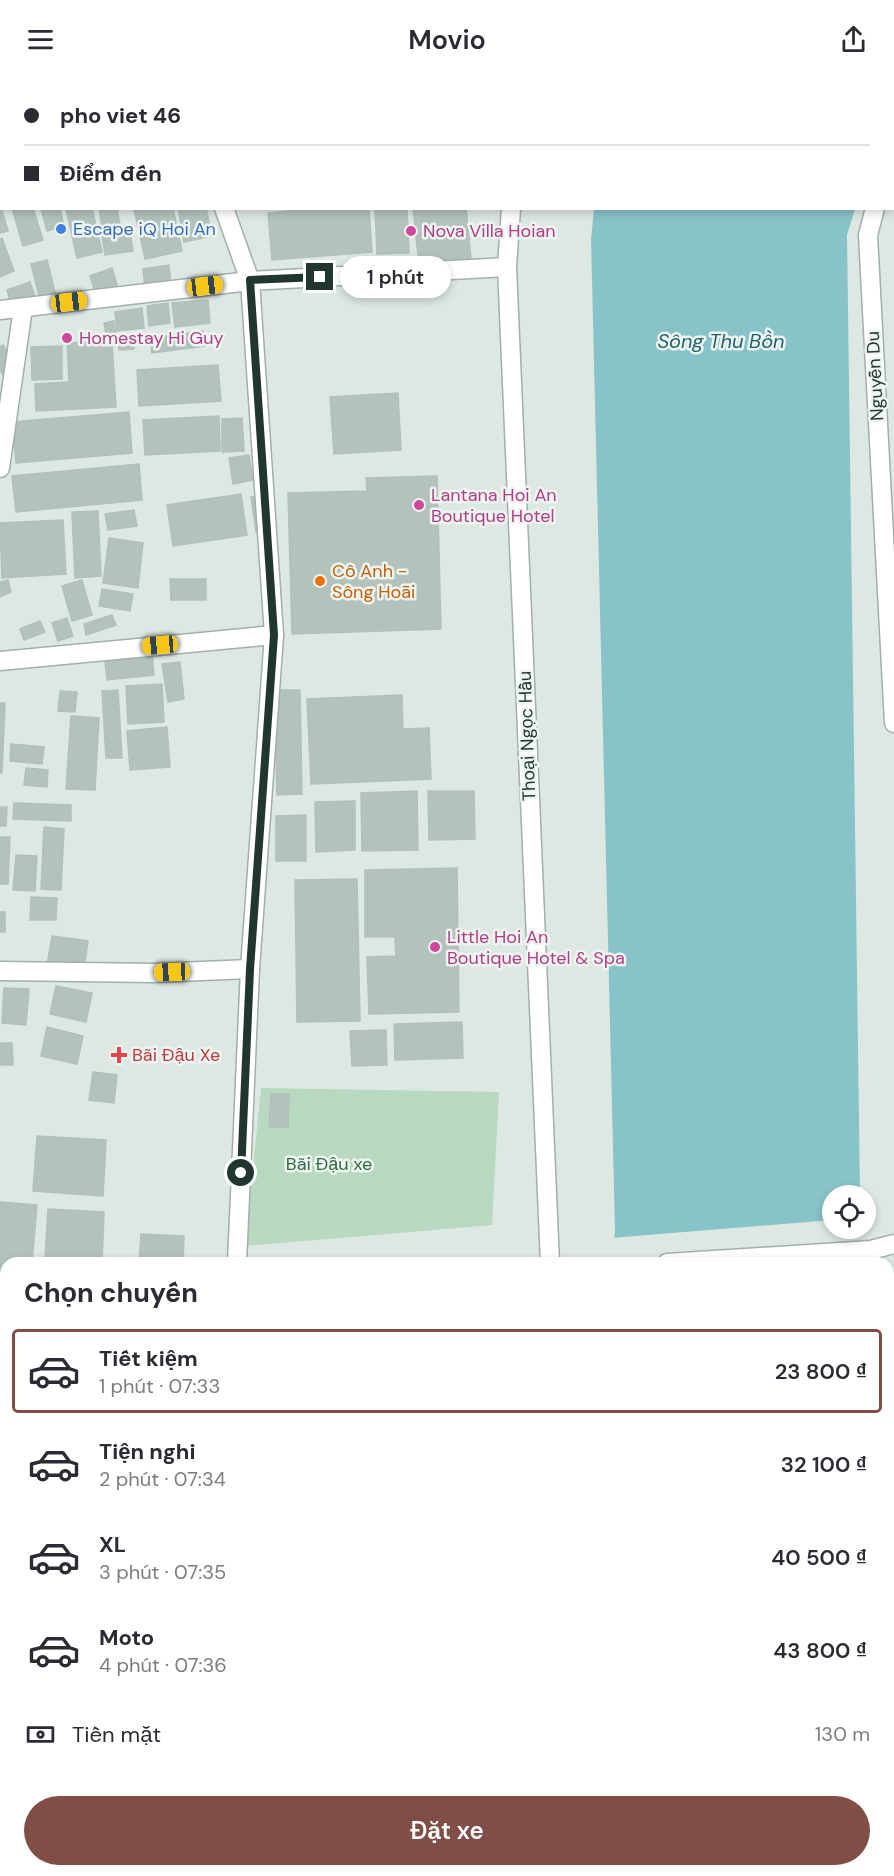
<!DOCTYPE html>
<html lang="vi">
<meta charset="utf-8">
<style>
body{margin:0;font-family:"DM Sans",sans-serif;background:#f2f2f3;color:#2b2b33;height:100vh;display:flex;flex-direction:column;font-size:22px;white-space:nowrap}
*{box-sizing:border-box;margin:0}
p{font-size:20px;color:#7c7c81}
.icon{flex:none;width:33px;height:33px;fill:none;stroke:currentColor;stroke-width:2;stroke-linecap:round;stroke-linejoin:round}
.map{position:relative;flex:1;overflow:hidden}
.sheet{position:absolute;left:0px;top:1179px;width:894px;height:620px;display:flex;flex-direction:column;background:#fff;border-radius:18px 18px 0 0;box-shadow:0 3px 9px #0003}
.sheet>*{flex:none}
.banner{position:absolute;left:0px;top:0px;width:894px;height:132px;box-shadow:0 3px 9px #0003;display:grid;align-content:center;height:132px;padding:0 24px;background:#fff}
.tools{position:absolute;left:822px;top:1107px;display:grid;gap:12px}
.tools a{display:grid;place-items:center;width:54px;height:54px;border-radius:50%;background:#fff;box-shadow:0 3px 9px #0003;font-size:30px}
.end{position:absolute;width:27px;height:27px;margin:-14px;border:8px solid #213630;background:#fff;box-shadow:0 0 0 3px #fff}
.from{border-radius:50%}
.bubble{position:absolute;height:42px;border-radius:21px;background:#fff;box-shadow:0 3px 9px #0003;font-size:20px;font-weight:600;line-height:42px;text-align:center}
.car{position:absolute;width:18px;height:36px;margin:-18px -9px;border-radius:8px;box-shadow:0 0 4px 2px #0007;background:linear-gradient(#f5c518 24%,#345 0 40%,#f5c518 0 76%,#345 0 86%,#f5c518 0)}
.banner b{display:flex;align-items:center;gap:21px;height:57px;font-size:22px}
.banner b+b{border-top:2px solid #e1e1e2}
.banner i{width:15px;height:15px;background:#2b2b33}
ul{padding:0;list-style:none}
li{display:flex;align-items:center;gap:18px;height:84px;margin:0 12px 9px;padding:0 12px;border:3px solid transparent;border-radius:6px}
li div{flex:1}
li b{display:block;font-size:22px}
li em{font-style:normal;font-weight:600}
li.selected{border-color:#804e46}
li>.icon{width:54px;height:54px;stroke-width:1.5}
h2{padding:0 24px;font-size:27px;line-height:72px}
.pay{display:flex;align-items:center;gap:15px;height:66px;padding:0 24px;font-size:22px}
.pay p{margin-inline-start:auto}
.button{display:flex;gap:12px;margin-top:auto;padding:12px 24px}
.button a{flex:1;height:69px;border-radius:36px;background:#804e46;color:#fff;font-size:24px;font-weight:600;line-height:69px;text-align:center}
header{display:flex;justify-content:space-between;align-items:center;height:78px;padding:0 24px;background:#fff;font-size:27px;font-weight:600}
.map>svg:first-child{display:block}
.green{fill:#b8d8bf}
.water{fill:#89c3ca}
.pier{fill:#dee8e3}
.building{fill:#b3c3bc;stroke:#b1c1ba;stroke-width:1.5}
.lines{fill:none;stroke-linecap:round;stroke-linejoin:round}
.service-casing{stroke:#a2afaa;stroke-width:21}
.minor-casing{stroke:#a2afaa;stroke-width:21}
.tertiary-casing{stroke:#a2afaa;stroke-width:21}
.service{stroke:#fff;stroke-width:18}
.minor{stroke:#fff;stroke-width:18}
.tertiary{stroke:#fff;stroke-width:18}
.route{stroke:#213630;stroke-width:8}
.shop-dot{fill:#3f7fe0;stroke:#eef5f1;stroke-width:2}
.hotel-dot{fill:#d1479c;stroke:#eef5f1;stroke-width:2}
.food-dot{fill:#e8710a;stroke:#eef5f1;stroke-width:2}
.health-dot{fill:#e0444e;stroke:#eef5f1;stroke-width:2}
.labels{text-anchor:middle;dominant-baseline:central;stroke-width:5;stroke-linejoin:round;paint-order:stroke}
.shop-label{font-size:18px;fill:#366cbe;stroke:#eef5f1;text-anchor:start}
.hotel-label{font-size:18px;fill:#b23c85;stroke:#eef5f1;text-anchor:start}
.street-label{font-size:18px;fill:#213630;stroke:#eef5f1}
.food-label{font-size:18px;fill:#c56008;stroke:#eef5f1;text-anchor:start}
.health-label{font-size:18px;fill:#be3a42;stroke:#eef5f1;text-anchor:start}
.park-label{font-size:18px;fill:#2e6a43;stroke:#eef5f1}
.water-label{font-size:20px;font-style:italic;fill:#20636d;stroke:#eef5f1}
</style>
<header><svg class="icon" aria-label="menu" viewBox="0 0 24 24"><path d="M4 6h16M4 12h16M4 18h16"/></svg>Movio<svg class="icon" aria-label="share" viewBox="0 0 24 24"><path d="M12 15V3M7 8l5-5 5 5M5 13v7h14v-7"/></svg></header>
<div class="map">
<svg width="894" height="1798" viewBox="0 0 894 1798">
<rect width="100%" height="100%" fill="#dee8e3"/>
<g class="green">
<polygon points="261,1010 499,1014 492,1147 245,1168"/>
<polygon points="601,1793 601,1798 366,1798 365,1793"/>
</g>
<g class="water">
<polygon points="610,0 893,0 893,3 610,1"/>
<polygon points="594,131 855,131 847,157 860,1117 832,1118 832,1150 611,1185 615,1153 591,161"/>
<polygon points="888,1255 894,1259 894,1798 601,1798 601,1792 888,1792"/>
</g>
<polygon class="pier" points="832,1142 832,1150 864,1150 864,1185 608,1185 611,1160"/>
<g class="building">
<polygon points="0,126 8,153 0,155"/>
<polygon points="12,130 33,130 43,162 23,168"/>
<polygon points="41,130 60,130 64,148 47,153"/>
<polygon points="92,130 102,174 77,180 66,131"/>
<polygon points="99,130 117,130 121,152 103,156"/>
<polygon points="173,130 182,173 145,181 134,131"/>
<polygon points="178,130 206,130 212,158 184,164"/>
<polygon points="326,130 369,130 372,174 272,182 268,135"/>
<polygon points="375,130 407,130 409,175 377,176"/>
<polygon points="413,130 466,130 471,181 419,187"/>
<polygon points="130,153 133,173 105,177 102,157"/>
<polygon points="2,160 14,193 0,199 0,161"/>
<polygon points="47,182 55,214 39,218 31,186"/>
<polygon points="169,187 171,206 145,210 143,191"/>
<polygon points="112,190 118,210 96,217 90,198"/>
<polygon points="30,204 35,218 11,226 7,212"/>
<polygon points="208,222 210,245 175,249 172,225"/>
<polygon points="168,225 170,245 149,248 147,228"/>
<polygon points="142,230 144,250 117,253 115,234"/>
<polygon points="114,243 116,256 106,257 104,245"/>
<polygon points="203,253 205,268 152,275 150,260"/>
<polygon points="134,262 134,271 119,272 118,263"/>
<polygon points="112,263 116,329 36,333 35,306 69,304 67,265"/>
<polygon points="3,267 17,289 3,297 0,292 0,269"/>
<polygon points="62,268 62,301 32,302 31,269"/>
<polygon points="218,287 221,323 139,328 137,292"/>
<polygon points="398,315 401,372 334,376 330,319"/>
<polygon points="129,334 132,375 16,385 12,344"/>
<polygon points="219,338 220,373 145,377 143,342"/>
<polygon points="242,340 244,373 222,374 222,341"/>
<polygon points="249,377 253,402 233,406 229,380"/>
<polygon points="139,386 142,422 16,434 12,398"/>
<polygon points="437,398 441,551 292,556 288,415 367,413 366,400"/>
<polygon points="241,416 247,457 173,468 167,427"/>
<polygon points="260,418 266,453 256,454 251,419"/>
<polygon points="134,432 137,448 108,452 105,436"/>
<polygon points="98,433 101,498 75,500 72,434"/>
<polygon points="63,442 66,496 2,500 0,445"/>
<polygon points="109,460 143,465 138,510 103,505"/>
<polygon points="170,501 206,501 206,522 171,522"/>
<polygon points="8,502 11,514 0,519 0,504"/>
<polygon points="82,502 92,537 72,543 62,508"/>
<polygon points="102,511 133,516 130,533 99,528"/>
<polygon points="112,537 116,547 86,557 84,546"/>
<polygon points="67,540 73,558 58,563 52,545"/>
<polygon points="40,543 45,554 24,562 20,551"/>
<polygon points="152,577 154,597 107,602 105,583"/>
<polygon points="180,584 184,621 168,624 162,586"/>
<polygon points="162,606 164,644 128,646 126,608"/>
<polygon points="118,612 122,680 106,680 102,613"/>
<polygon points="274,612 300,612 302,716 277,717"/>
<polygon points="60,613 77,614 75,634 58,633"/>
<polygon points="402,617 403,651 429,650 431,701 311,706 307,621"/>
<polygon points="0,625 5,625 2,695 0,695"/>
<polygon points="71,638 99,640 95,712 66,711"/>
<polygon points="167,649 170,689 130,692 127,653"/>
<polygon points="11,666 44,669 42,686 10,683"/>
<polygon points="26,690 48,692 47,709 24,707"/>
<polygon points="417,713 418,772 362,773 361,715"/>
<polygon points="428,713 474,713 475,761 429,762"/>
<polygon points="355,723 355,772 316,774 315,724"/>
<polygon points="14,725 71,727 71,743 13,741"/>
<polygon points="0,729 7,729 6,748 0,748"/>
<polygon points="306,737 306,783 276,783 276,738"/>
<polygon points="44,749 64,751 61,812 41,811"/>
<polygon points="0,759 10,759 8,806 0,806"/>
<polygon points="16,777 37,778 35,813 13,812"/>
<polygon points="457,790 459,934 369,936 367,879 396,878 395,859 365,859 365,792"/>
<polygon points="357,801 360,943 297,944 295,802"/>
<polygon points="31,819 57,820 56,842 30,842"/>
<rect x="0" y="834" width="5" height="20"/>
<polygon points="52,858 88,863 84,892 47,887"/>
<polygon points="56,908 92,915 86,944 50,936"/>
<polygon points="4,910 29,911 26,947 2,945"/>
<polygon points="462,944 463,980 395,982 394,946"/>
<polygon points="47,949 83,958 77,986 41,978"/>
<polygon points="386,952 387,987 352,988 350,953"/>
<polygon points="0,965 12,965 13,987 0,987"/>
<polygon points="93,994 117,997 114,1025 89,1022"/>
<polygon points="271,1016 289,1016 288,1049 269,1049"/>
<polygon points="37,1058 106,1062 103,1118 33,1113"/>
<polygon points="0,1124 37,1127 32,1185 6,1185 6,1200 0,1199"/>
<polygon points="48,1131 104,1134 102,1184 45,1181"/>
<polygon points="141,1156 184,1158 183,1185 139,1185"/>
<polygon points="0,1319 6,1319 6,1466 0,1465"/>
<polygon points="0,1477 6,1477 6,1586 0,1585"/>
<polygon points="0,1597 6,1599 6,1667 0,1693"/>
<rect x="200" y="1792" width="30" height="6"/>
<polygon points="233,1792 284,1792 285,1798 233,1798"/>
</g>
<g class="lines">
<defs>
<polyline id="service" points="0,390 23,230"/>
<g id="minor">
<polyline points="177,0 177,2"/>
<polyline points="522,2 522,0"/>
<polyline points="224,130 250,203 274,557 250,891 237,1185"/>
<polyline points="511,130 507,189 550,1185"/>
<polyline points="0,232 250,203 507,189"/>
<polyline points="0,583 274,557"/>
<polyline points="0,893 153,895 250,891"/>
<polyline points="667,1185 871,1172 894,1166"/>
<polyline points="0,1250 6,1250"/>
<polyline points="339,1792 340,1798"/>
<polyline points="15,1798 17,1792"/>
</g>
<g id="tertiary">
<polyline points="892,71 894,66"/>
<polyline points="875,130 868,157 894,645"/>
</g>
</defs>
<use href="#service" class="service-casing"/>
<use href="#minor" class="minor-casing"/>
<use href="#tertiary" class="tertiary-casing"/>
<use href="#service" class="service"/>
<use href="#minor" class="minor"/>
<use href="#tertiary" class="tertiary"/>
</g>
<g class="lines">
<polyline class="route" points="241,1095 250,891 274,557 250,202 320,199"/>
</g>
<circle class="shop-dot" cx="61" cy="151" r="6"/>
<g class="hotel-dot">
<circle cx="411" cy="153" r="6"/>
<circle cx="67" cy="260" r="6"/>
<circle cx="419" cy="427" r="6"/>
<circle cx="435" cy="869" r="6"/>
</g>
<circle class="food-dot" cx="320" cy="503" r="6"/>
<path class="health-dot" d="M116 968h6v6h6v6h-6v6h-6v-6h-6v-6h6z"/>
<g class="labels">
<g class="shop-label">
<text x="73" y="151">Escape iQ Hoi An</text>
</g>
<g class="hotel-label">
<text x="423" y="153">Nova Villa Hoian</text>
<text x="79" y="260">Homestay Hi Guy</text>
<text x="431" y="417">Lantana Hoi An<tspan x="431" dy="21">Boutique Hotel</tspan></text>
<text x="447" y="859">Little Hoi An<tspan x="447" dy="21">Boutique Hotel &amp; Spa</tspan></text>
</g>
<g class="street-label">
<text transform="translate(875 298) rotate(-93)">Nguyễn Du</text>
<text transform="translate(527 658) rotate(-92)">Thoại Ngọc Hầu</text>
</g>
<g class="food-label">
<text x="332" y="493">Cô Anh -<tspan x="332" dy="21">Sông Hoāi</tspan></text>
</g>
<g class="health-label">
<text x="132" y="977">Bãi Đậu Xe</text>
</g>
<g class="park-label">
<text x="329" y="1086">Bãi Đậu xe</text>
</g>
<g class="water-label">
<text x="721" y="263">Sông Thu Bồn</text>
</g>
</g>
</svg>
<div class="tools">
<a><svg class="icon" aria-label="locate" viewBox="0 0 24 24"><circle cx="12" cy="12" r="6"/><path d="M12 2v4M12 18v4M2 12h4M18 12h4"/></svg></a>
</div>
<i class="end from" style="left:241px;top:1095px"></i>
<i class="end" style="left:320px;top:199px"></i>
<div class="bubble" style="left:340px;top:178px;width:111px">1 phút</div>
<i class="car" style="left:205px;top:208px;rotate:83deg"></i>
<i class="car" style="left:69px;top:224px;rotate:83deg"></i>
<i class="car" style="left:160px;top:567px;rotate:265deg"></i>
<i class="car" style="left:172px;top:894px;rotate:268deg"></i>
<div class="banner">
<b><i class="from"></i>pho viet 46</b>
<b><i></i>Điểm đến</b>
</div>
<section class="sheet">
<h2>Chọn chuyến</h2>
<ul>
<li class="selected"><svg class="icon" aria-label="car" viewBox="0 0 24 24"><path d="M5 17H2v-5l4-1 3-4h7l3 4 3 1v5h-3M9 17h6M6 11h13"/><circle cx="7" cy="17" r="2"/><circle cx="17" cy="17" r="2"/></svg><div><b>Tiết kiệm</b><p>1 phút · 07:33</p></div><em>23 800 ₫</em></li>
<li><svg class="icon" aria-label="car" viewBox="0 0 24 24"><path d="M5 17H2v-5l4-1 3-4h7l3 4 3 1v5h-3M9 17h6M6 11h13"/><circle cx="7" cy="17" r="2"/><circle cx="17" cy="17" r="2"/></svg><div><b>Tiện nghi</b><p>2 phút · 07:34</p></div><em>32 100 ₫</em></li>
<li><svg class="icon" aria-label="car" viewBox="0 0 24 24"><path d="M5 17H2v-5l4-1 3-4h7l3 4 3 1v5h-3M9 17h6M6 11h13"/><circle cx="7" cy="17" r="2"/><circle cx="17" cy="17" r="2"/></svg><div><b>XL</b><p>3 phút · 07:35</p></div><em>40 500 ₫</em></li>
<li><svg class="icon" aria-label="car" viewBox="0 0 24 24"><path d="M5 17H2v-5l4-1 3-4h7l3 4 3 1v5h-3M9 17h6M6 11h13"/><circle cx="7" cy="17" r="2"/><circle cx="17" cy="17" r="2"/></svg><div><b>Moto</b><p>4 phút · 07:36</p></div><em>43 800 ₫</em></li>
</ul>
<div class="pay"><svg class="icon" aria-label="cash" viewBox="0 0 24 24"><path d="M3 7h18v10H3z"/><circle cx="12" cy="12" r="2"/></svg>Tiền mặt<p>130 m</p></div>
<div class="button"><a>Đặt xe</a></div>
</section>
</div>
